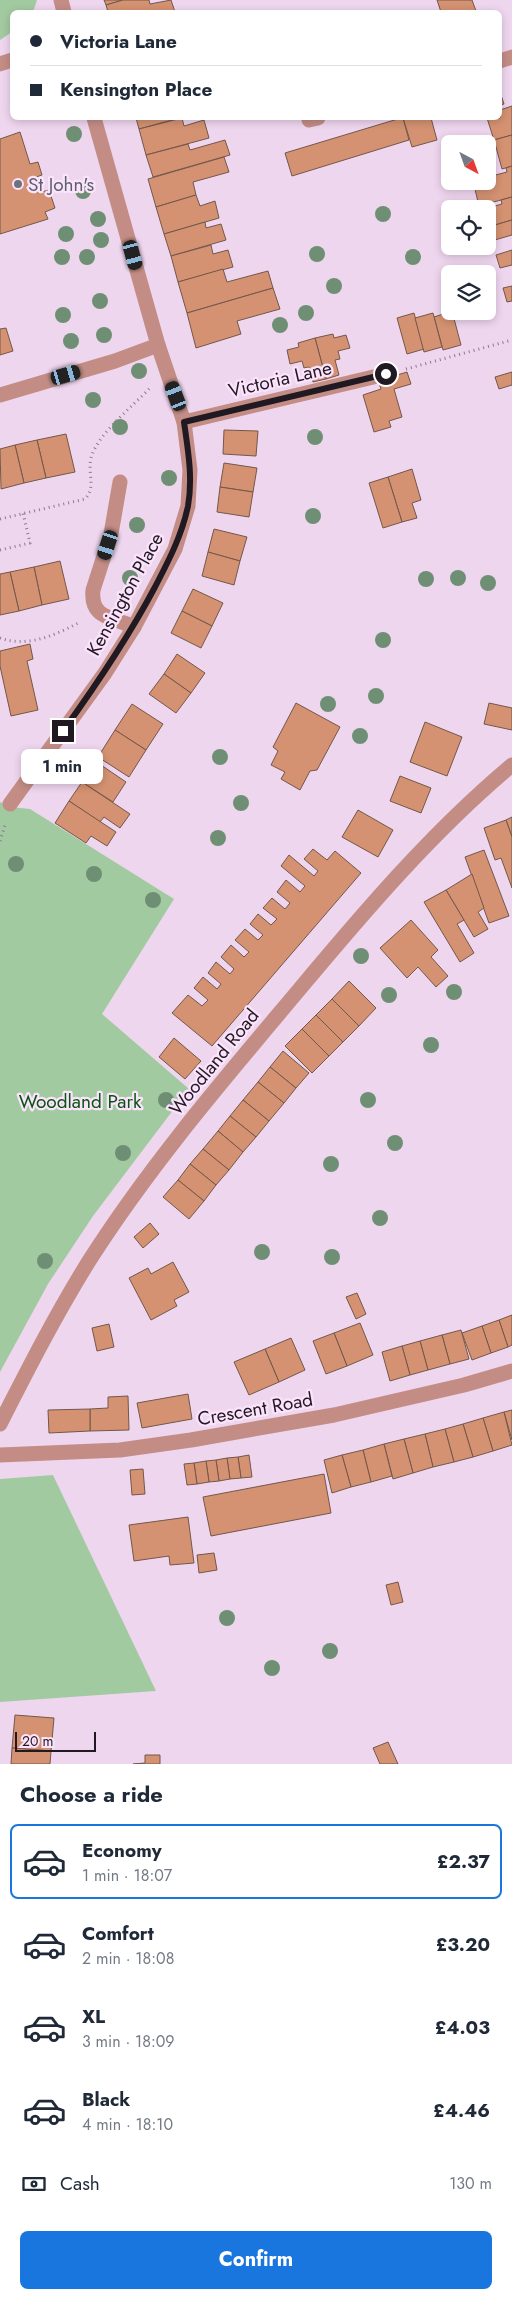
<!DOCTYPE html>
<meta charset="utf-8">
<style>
body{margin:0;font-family:Jost,sans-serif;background:#f6f6f7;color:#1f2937;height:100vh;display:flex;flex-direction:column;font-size:19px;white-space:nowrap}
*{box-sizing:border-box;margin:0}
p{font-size:16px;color:#747a83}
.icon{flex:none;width:28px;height:28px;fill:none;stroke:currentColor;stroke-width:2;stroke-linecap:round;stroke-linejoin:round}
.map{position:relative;height:1764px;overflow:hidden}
.panel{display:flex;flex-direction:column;background:#fff;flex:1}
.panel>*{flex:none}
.hud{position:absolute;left:10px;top:10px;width:492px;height:110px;border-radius:8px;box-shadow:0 2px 8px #0003;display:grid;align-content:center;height:110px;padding:0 20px;background:#fff}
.needle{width:32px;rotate:139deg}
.controls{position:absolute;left:441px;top:135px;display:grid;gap:10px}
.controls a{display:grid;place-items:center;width:55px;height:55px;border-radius:8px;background:#fff;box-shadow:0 2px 8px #0003;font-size:25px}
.scale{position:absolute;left:15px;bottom:12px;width:81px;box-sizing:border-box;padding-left:5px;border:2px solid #211921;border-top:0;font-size:14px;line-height:18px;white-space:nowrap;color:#211921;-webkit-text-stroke:4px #fce3fc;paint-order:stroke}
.end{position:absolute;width:22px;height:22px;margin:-11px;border:6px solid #211921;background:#fff;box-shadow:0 0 0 2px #fff}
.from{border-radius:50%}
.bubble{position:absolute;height:35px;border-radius:8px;background:#fff;box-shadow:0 2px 8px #0003;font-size:16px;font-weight:700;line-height:35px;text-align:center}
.car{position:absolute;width:15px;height:30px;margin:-15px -8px;border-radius:6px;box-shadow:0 0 4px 1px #0007;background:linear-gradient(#222 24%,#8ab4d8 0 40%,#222 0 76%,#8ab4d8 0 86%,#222 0)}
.hud b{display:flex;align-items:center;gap:18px;height:48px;font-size:19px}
.hud b+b{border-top:1px solid #e0e1e3}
.hud i{width:12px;height:12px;background:#1f2937}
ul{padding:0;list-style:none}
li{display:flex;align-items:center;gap:15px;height:75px;margin:0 10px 8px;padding:0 10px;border:2px solid transparent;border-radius:8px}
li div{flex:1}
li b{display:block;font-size:19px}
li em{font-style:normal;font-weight:700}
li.selected{border-color:#1a76df}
li>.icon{width:45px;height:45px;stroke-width:1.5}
h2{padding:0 20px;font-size:22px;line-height:60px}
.pay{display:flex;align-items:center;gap:12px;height:55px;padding:0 20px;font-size:19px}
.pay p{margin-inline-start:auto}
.cta{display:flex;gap:10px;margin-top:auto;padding:10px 20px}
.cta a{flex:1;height:58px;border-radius:8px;background:#1a76df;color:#fff;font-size:20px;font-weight:700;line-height:58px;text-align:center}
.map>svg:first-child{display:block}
.green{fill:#a2caa1}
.building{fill:#d49272;stroke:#73574a}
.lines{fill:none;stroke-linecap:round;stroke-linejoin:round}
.path{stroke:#8c7b8c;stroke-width:3;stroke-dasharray:1 4;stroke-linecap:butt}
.minor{stroke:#c38d86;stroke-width:15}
.tree{fill:#6f8f75}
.route{stroke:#211921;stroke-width:6}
.worship-dot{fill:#6b7280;stroke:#fce3fc;stroke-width:2}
.labels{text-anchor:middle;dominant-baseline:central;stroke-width:4.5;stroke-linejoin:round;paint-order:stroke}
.worship-label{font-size:19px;fill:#5b616d;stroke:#fce3fc;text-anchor:start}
.street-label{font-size:19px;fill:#211921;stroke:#fce3fc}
.park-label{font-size:19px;fill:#075511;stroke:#fce3fc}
</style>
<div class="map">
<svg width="512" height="1764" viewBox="0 0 512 1764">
<rect width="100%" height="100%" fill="#efd6ef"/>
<g class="green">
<polygon points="0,0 37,0 33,12 12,12 12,32 0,40"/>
<polygon points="0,802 11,807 30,809 174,899 102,1014 189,1089 93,1216 48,1284 0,1372"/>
<polygon points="53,1475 156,1691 0,1702 0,1479"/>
</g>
<g class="building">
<polygon points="104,0 123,0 106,5"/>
<polygon points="123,0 149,0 150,4 171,0 175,12 108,12 106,5"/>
<polygon points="437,0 472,0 476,11 441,12"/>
<polygon points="500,92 504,104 500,105"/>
<polygon points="512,106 512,135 494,140 487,118 500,118 500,110"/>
<polygon points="136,118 179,118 139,129"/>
<polygon points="182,118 184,126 204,120 209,138 146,155 139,129"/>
<polygon points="401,118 403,118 409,140 292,176 285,153"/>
<polygon points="403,118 431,118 437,140 412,147"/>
<polygon points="20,132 30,164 38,162 42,175 33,178 38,193 49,190 55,208 45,212 48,219 0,234 0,139"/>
<polygon points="512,135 512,166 502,169 494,140"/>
<polygon points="225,140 230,155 153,177 146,155 188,144 190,150"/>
<polygon points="224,157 229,172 193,182 196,195 156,207 148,179"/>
<polygon points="512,166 512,197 479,206 473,181 488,181 488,177 507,172 506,168"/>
<polygon points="196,195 200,206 215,201 219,218 164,234 156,207"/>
<polygon points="512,197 512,220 488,227 488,209 484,209 502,204 501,200"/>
<polygon points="512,220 512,235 488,242 488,227"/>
<polygon points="205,222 206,228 221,224 226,240 171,256 164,234"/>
<polygon points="211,245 213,254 228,250 233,267 178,282 171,256"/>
<polygon points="512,250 512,265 500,268 496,255"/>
<polygon points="223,269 227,282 268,271 273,288 187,313 178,282"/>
<polygon points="512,286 512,301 507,302 503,288"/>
<polygon points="273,288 280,309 237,321 241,334 196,348 187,313"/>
<polygon points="452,311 461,345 443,350 434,317"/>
<polygon points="414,313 424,349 407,354 397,318"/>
<polygon points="433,313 442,347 424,352 415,318"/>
<polygon points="6,328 13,351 0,355 0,329"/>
<polygon points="333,334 334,338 346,335 350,348 338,351 340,359 335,360 339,375 326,379 315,338"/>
<polygon points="315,338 326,379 313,382 309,367 304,368 302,361 290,364 287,350 299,347 298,343"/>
<polygon points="407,372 411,384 394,389 402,417 389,421 391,427 374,432 363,395 381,389 378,381"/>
<polygon points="512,372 512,385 499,389 495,377"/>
<polygon points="224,430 258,431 256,456 223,454"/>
<polygon points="66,434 75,472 46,478 37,440"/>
<polygon points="37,440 46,478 24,483 15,445"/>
<polygon points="15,445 24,483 1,489 0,449"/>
<polygon points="224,463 257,468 253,492 220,487"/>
<polygon points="412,469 421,500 412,503 417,518 402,522 388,477"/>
<polygon points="388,477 402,522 383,528 369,483"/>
<polygon points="220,487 253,492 249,517 217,512"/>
<polygon points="214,529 247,537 240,561 208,552"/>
<polygon points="208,552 240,561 234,585 202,576"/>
<polygon points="60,561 69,599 42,605 34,567"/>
<polygon points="34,567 42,605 19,611 10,572"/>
<polygon points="10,572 19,611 0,615 0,574"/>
<polygon points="193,589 223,603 212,626 182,611"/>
<polygon points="182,611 212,626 201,648 171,633"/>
<polygon points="30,644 33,659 27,661 38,710 11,716 0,666 0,651"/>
<polygon points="177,654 205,673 191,693 164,674"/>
<polygon points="164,674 191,693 176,713 149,694"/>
<polygon points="296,703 340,727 317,770 310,771 300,790 281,779 285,772 271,765 278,751 273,747"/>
<polygon points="489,703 512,708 512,730 484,724"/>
<polygon points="132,704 163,724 146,750 115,730"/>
<polygon points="425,722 462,737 447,776 410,762"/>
<polygon points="115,730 146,750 129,777 98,757"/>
<polygon points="95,761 126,782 113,802 82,782"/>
<polygon points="400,776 431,788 421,813 390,801"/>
<polygon points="82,782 130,814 120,828 104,817 100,822 69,801"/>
<polygon points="69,801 116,832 107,846 91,836 86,843 55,823"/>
<polygon points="358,810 393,830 378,857 342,837"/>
<polygon points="512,817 512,837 506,820"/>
<polygon points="506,820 512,837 512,888 501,858 495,860 484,828"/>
<polygon points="313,849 327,860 335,851 361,873 212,1046 172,1013 188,995 202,1006 208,1000 194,988 203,977 217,989 221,984 208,973 216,962 230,974 234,969 221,957 231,945 244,957 249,952 235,940 245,929 258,940 263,935 250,924 258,914 271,925 277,919 263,908 272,898 285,909 290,903 277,892 286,880 300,892 305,886 281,866 289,855 314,876 318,871 304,859"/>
<polygon points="484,850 509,916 489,923 465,857"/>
<polygon points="472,874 484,908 478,912 488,929 474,937 446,890"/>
<polygon points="446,890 464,920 457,924 474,953 460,962 424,902"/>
<polygon points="411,920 438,950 431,957 448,976 436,987 418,967 407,978 380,948"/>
<polygon points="349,981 376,1008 359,1026 332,999"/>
<polygon points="332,999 359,1026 343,1042 316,1015"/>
<polygon points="316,1015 343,1042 329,1056 302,1029"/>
<polygon points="302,1029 329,1056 312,1073 285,1046"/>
<polygon points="174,1038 201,1061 185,1079 159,1057"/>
<polygon points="283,1051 309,1073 296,1088 270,1067"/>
<polygon points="270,1067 296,1088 284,1103 258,1082"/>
<polygon points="258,1082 284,1103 269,1121 243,1100"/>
<polygon points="243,1100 269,1121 256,1137 230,1116"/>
<polygon points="230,1116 256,1137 243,1152 218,1131"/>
<polygon points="218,1131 243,1152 229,1170 203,1149"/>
<polygon points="203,1149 229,1170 216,1185 190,1164"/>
<polygon points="190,1164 216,1185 204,1201 178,1180"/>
<polygon points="178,1180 204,1201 189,1219 163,1197"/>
<polygon points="150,1223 159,1234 143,1248 134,1237"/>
<polygon points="173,1262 189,1292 174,1300 177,1306 151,1320 129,1278 148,1268 151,1274"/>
<polygon points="357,1293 366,1314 356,1319 346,1297"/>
<polygon points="512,1315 512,1345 508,1347 499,1320"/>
<polygon points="499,1320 508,1347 491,1353 482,1326"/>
<polygon points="360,1323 373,1355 347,1366 334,1333"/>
<polygon points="109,1324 114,1347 97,1351 92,1328"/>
<polygon points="482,1326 491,1353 472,1360 462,1333"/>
<polygon points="461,1330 469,1359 450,1364 442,1335"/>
<polygon points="334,1333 347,1366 326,1374 313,1341"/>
<polygon points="442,1335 450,1364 428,1370 420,1341"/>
<polygon points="291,1338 305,1370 279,1382 265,1349"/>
<polygon points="420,1341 428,1370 410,1375 402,1346"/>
<polygon points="402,1346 410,1375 390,1381 382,1352"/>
<polygon points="265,1349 279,1382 249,1395 234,1362"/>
<polygon points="188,1394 192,1419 142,1428 137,1403"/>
<polygon points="128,1396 129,1430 90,1431 90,1409 108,1408 108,1397"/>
<polygon points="90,1409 90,1431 49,1433 48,1410"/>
<polygon points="512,1410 512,1440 504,1412"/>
<polygon points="504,1412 512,1445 493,1451 483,1418"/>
<polygon points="483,1418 493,1451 473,1457 463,1424"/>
<polygon points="463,1424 473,1457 454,1462 445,1429"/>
<polygon points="445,1429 454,1462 433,1467 425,1434"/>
<polygon points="425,1434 433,1467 413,1473 404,1439"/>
<polygon points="404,1439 413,1473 393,1479 384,1444"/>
<polygon points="384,1444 392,1476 371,1482 363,1450"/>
<polygon points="363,1450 371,1482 351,1487 342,1455"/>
<polygon points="249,1455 252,1477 241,1478 238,1457"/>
<polygon points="342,1455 351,1487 332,1493 324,1460"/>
<polygon points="238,1457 241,1478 230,1479 227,1458"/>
<polygon points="227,1458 230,1479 219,1481 216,1460"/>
<polygon points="216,1460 219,1481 209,1482 206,1461"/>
<polygon points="206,1461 209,1482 197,1484 194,1463"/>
<polygon points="194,1463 197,1484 187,1485 184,1464"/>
<polygon points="143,1469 145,1494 132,1495 130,1470"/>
<polygon points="324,1474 331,1513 211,1536 203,1497"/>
<polygon points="188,1517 194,1563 170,1565 169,1556 134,1561 129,1525"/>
<polygon points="214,1553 217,1570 199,1573 197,1555"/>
<polygon points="398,1582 403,1602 391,1605 386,1585"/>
<polygon points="15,1715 54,1718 51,1751 12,1748"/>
<polygon points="388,1742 398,1764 380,1764 373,1748"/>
<polygon points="12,1748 51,1751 50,1764 11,1764"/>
<polygon points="145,1755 160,1755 160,1764 133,1764 145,1763"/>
</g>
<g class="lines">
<g class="path">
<polyline points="406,369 512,340"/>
<path d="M 0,519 L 85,499 C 97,487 86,470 92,455 C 100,432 133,406 150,388"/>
<polyline points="0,550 30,543 23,513"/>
<path d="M 0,638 C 27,648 56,635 80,622"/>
<polyline points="0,841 5,825"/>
</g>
<g class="minor">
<polyline points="61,0 64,12"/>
<polyline points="500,61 512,57"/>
<polyline points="0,64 12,60"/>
<polyline points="309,120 318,118"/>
<polyline points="0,395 115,361 158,345"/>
<polyline points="184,422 386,374"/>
<path d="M 120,482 L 111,534 L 93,590 C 90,619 113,617 134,627"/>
<polyline points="10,804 105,673 134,627 175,549 188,506 190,470 184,422 158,345 94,118"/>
<path d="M 0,1424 C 28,1369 56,1314 89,1261 C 150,1165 225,1078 298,991 C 364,912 433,831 512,765"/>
<polyline points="0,1455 120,1450 191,1440 334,1415 464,1385 512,1371"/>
</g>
</g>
<g class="tree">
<circle cx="74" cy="134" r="8"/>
<circle cx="83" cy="191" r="8"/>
<circle cx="383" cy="214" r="8"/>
<circle cx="98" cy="219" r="8"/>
<circle cx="66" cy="234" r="8"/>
<circle cx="101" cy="240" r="8"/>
<circle cx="317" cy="254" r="8"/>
<circle cx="62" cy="257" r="8"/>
<circle cx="87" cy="257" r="8"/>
<circle cx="413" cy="257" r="8"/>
<circle cx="334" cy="286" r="8"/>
<circle cx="100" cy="301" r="8"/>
<circle cx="306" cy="313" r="8"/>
<circle cx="63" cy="315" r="8"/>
<circle cx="280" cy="325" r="8"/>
<circle cx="104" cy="335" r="8"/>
<circle cx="71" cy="341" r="8"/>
<circle cx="139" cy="371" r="8"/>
<circle cx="93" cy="400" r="8"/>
<circle cx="120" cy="427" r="8"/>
<circle cx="315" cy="437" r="8"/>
<circle cx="169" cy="478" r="8"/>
<circle cx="313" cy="516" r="8"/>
<circle cx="137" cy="525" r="8"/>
<circle cx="130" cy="578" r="8"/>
<circle cx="458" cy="578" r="8"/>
<circle cx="426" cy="579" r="8"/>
<circle cx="488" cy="583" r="8"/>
<circle cx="383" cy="640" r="8"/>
<circle cx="376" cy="696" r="8"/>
<circle cx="328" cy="704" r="8"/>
<circle cx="360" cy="736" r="8"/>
<circle cx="220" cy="757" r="8"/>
<circle cx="241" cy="803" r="8"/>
<circle cx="218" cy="838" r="8"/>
<circle cx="16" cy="864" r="8"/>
<circle cx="94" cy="874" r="8"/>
<circle cx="153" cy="900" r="8"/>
<circle cx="361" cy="956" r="8"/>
<circle cx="454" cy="992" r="8"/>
<circle cx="389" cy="995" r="8"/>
<circle cx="431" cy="1045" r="8"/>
<circle cx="166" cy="1100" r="8"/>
<circle cx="368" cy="1100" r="8"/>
<circle cx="395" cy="1143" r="8"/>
<circle cx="123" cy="1153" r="8"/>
<circle cx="331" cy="1164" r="8"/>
<circle cx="380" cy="1218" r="8"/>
<circle cx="262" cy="1252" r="8"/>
<circle cx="332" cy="1257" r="8"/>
<circle cx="45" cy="1261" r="8"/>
<circle cx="227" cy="1618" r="8"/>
<circle cx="330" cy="1651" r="8"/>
<circle cx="272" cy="1668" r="8"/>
</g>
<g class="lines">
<path class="route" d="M 63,731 C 97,684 128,638 155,587 C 169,560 182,535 188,506 C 193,478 188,450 184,422 L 386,374"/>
</g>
<circle class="worship-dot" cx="18" cy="184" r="5"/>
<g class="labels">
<g class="worship-label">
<text x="28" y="184">St John's</text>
</g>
<g class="street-label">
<text transform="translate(280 379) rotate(-13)">Victoria Lane</text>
<text transform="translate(125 594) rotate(-61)">Kensington Place</text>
<text transform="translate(214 1062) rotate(-51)">Woodland Road</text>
<text transform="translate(255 1409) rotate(-10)">Crescent Road</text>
</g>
<g class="park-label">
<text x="80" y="1101">Woodland Park</text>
</g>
</g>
</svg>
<div class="controls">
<a><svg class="needle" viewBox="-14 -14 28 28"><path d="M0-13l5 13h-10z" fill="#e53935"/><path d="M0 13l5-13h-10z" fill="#747a83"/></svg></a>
<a><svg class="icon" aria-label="locate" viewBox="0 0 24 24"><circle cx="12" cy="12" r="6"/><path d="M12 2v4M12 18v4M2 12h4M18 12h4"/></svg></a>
<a><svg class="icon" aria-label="layers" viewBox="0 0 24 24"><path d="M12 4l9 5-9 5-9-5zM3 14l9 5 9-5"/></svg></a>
</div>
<div class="scale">20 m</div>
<i class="end from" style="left:386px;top:374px"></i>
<i class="end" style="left:63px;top:731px"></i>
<div class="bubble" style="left:21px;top:749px;width:82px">1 min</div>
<i class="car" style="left:133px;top:255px;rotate:165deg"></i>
<i class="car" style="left:66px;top:375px;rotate:74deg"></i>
<i class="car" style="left:176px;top:396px;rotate:339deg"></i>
<i class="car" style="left:108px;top:545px;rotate:198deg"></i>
<div class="hud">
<b><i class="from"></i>Victoria Lane</b>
<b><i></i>Kensington Place</b>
</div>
</div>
<section class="panel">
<h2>Choose a ride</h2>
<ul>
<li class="selected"><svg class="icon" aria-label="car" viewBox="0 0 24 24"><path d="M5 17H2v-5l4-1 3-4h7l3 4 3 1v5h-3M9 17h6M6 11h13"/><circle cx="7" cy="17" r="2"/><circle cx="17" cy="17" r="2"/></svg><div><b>Economy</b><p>1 min · 18:07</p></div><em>£2.37</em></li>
<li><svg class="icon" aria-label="car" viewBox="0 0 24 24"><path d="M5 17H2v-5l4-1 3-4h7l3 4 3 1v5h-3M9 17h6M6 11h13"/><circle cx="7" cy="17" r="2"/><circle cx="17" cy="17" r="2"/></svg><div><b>Comfort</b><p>2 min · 18:08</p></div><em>£3.20</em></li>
<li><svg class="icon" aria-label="car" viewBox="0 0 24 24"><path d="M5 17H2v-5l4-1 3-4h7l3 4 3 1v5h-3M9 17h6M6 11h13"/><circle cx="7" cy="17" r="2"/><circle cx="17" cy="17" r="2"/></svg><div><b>XL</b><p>3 min · 18:09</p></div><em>£4.03</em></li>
<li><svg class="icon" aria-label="car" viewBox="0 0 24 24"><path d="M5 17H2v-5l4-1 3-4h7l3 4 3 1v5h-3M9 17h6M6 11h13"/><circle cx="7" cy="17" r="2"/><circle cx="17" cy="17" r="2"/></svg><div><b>Black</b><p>4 min · 18:10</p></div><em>£4.46</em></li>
</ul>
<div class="pay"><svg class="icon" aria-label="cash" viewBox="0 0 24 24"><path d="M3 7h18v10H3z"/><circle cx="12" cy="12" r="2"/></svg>Cash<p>130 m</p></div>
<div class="cta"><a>Confirm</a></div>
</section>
